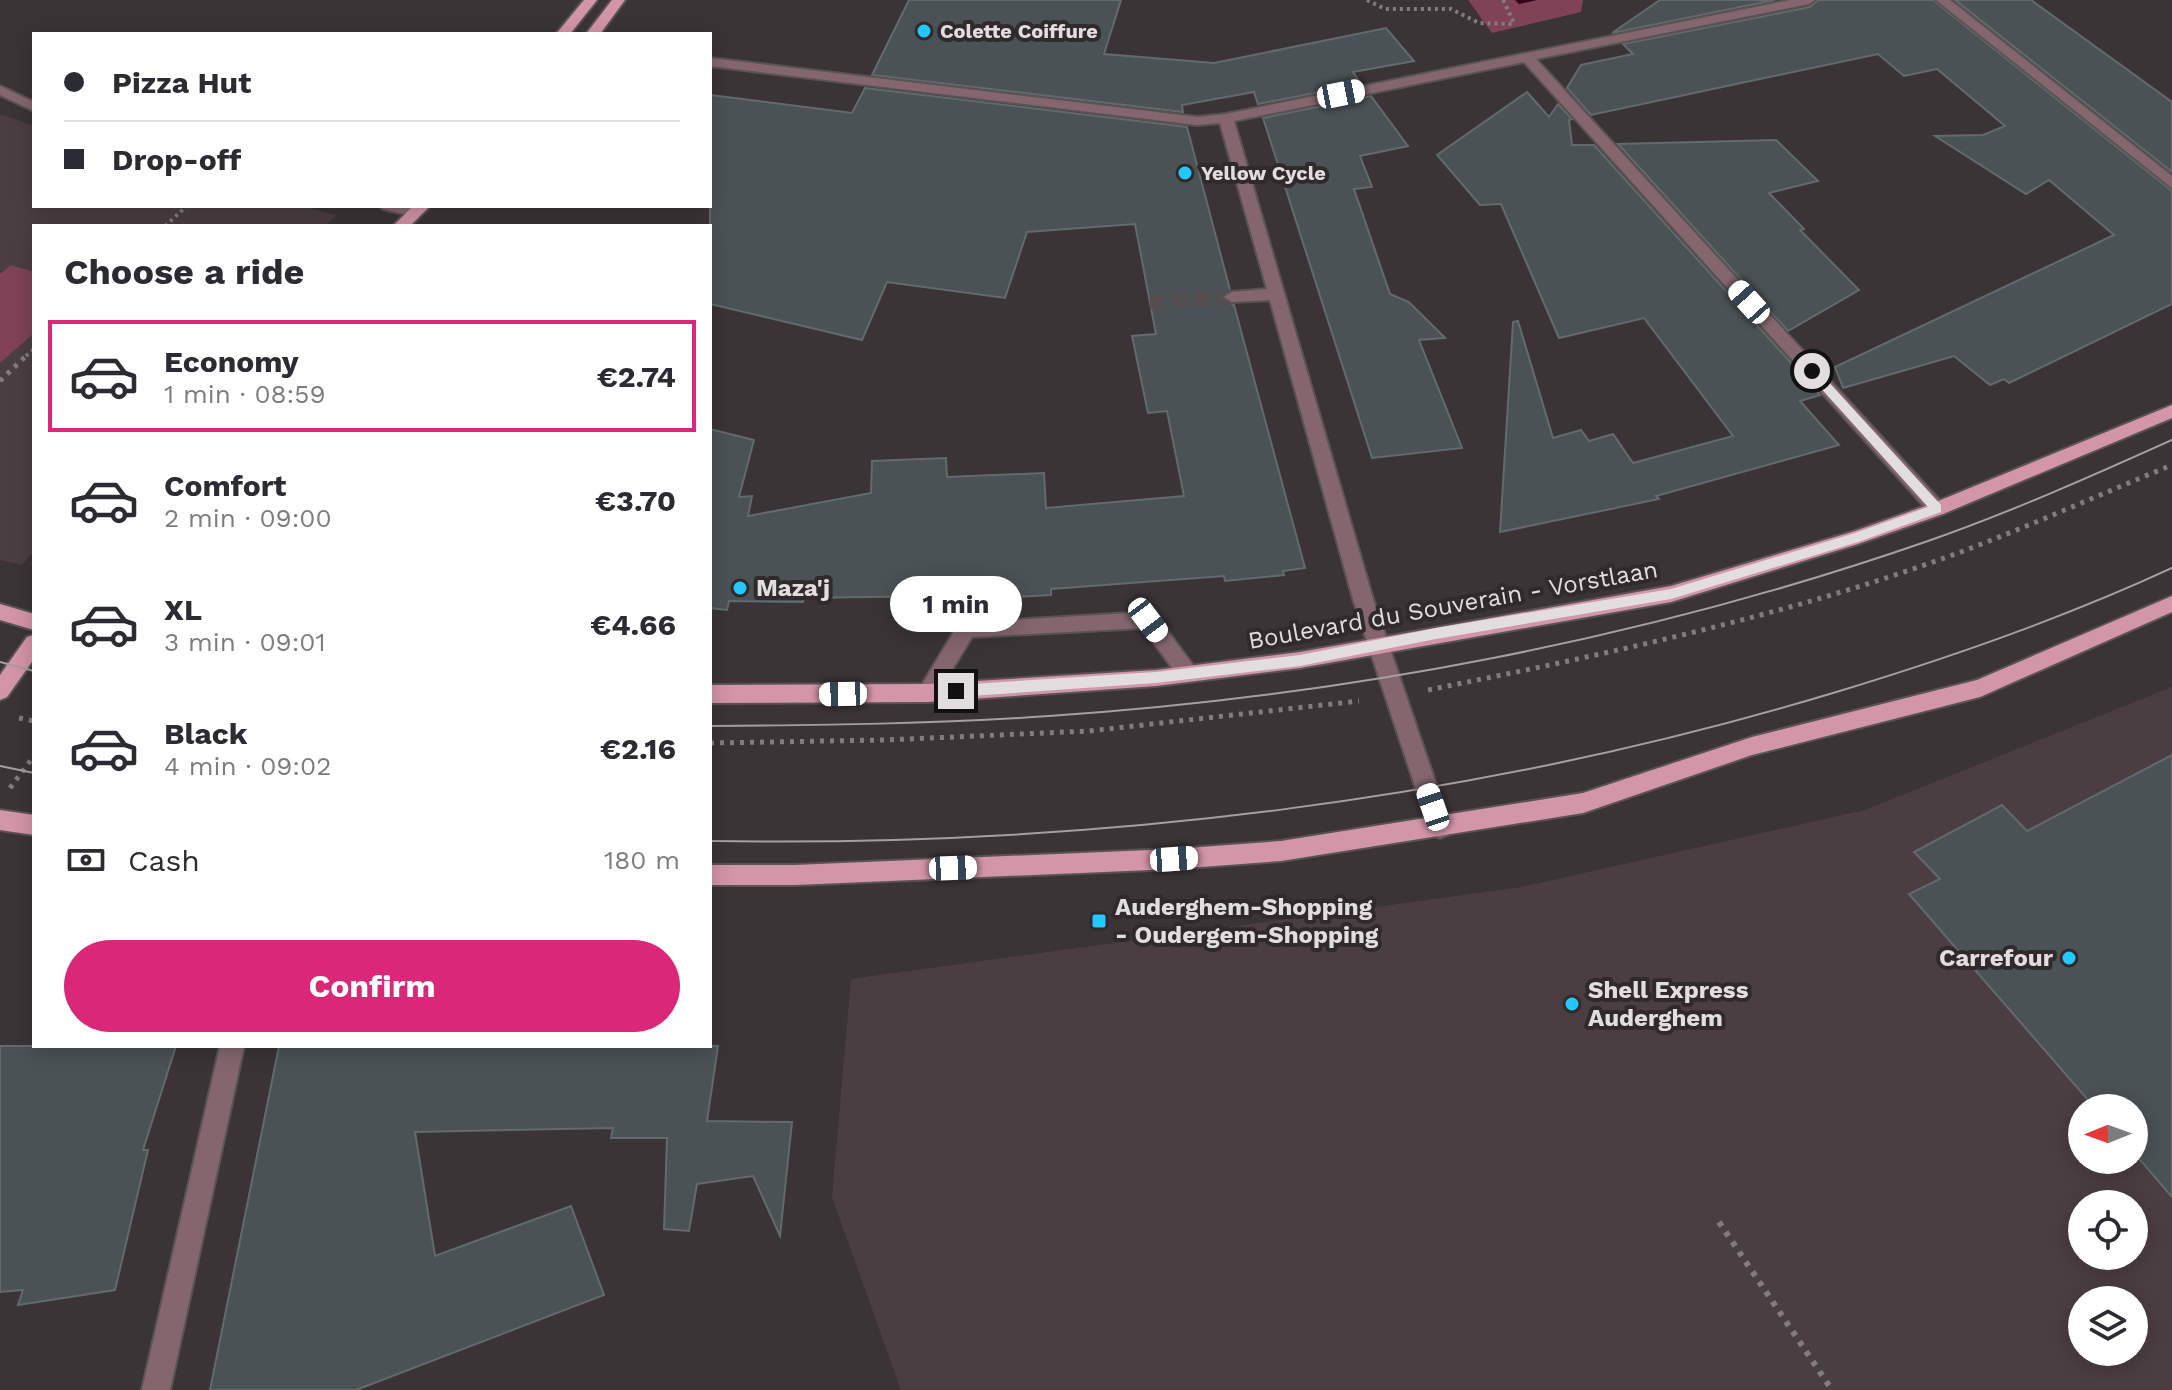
<!DOCTYPE html>
<meta charset="utf-8">
<style>
body{margin:0;font-family:"Work Sans",sans-serif;background:#f7f7f7;color:#2b2b33;height:100vh;display:flex;flex-direction:column;font-size:30px;white-space:nowrap}
*{box-sizing:border-box;margin:0}
p{font-size:26px;color:#7c7c81}
.icon{flex:none;width:44px;height:44px;fill:none;stroke:currentColor;stroke-width:2;stroke-linecap:round;stroke-linejoin:round}
.map{position:relative;flex:1;overflow:hidden}
.drawer{position:absolute;left:32px;top:224px;width:680px;height:824px;display:flex;flex-direction:column;background:#fff;border-radius:0px;box-shadow:0 4px 20px #0003}
.drawer>*{flex:none}
.top-card{position:absolute;left:32px;top:32px;width:680px;height:176px;border-radius:0px;box-shadow:0 4px 20px #0003;display:grid;align-content:center;height:176px;padding:0 32px;background:#fff}
.needle{width:52px;rotate:269deg}
.fabs{position:absolute;left:2068px;top:1094px;display:grid;gap:16px}
.fabs a{display:grid;place-items:center;width:80px;height:80px;border-radius:50%;background:#fff;box-shadow:0 4px 20px #0003;font-size:40px}
.end{position:absolute;width:36px;height:36px;margin:-18px;border:10px solid #e2dedf;background:#111;box-shadow:0 0 0 4px #111}
.from{border-radius:50%}
.bubble{position:absolute;height:56px;border-radius:28px;background:#fff;box-shadow:0 4px 20px #0003;font-size:26px;font-weight:700;line-height:56px;text-align:center}
.car{position:absolute;width:24px;height:48px;margin:-24px -12px;border-radius:10px;box-shadow:0 0 6px 2px #0007;background:linear-gradient(#fff 24%,#345 0 40%,#fff 0 76%,#345 0 86%,#fff 0)}
.top-card b{display:flex;align-items:center;gap:28px;height:76px;font-size:30px}
.top-card b+b{border-top:2px solid #e1e1e2}
.top-card i{width:20px;height:20px;background:#2b2b33}
ul{padding:0;list-style:none}
li{display:flex;align-items:center;gap:24px;height:112px;margin:0 16px 12px;padding:0 16px;border:4px solid transparent;border-radius:0px}
li div{flex:1}
li b{display:block;font-size:30px}
li em{font-style:normal;font-weight:700}
li.on{border-color:#db2777}
li>.icon{width:72px;height:72px;stroke-width:1.5}
h2{padding:0 32px;font-size:36px;line-height:96px}
.pay{display:flex;align-items:center;gap:20px;height:88px;padding:0 32px;font-size:30px}
.pay p{margin-inline-start:auto}
.cta{display:flex;gap:16px;margin-top:auto;padding:16px 32px}
.cta a{flex:1;height:92px;border-radius:48px;background:#db2777;color:#fff;font-size:32px;font-weight:700;line-height:92px;text-align:center}
.map>svg:first-child{display:block}
.built{fill:#4b3e42;fill-rule:evenodd}
.green{fill:#7f4257}
.lines{fill:none;stroke-linecap:round;stroke-linejoin:round}
.stream{fill:#370018;fill-rule:evenodd}
.building{fill:#4b5255;stroke:#636a6d;stroke-width:2}
.minor-tunnel{stroke:#544e4f;stroke-width:15;stroke-dasharray:15 7;stroke-linecap:butt}
.minor-casing{stroke:#595354;stroke-width:4}
.major-casing{stroke:#595354;stroke-width:4}
.path-far2{stroke:#817c7d;stroke-width:4;stroke-dasharray:3 4;stroke-linecap:butt}
.path-far1{stroke:#817c7d;stroke-width:5;stroke-dasharray:4 6;stroke-linecap:butt}
.path{stroke:#817c7d;stroke-width:6;stroke-dasharray:5 7;stroke-linecap:butt}
.minor{fill:#85666f;fill-rule:evenodd}
.major{fill:#d395a8;fill-rule:evenodd}
.tram{stroke:#a49fa1;stroke-width:2}
.route{fill:#e2dedf}
.poi-dot{fill:#23c9fe;stroke:#302a2c;stroke-width:3}
.labels{text-anchor:middle;dominant-baseline:central;stroke-width:8;stroke-linejoin:round;paint-order:stroke}
.far-poi-label{font-size:20px;font-weight:bold;fill:#e2dedf;stroke:#302a2c;text-anchor:start}
.poi-label{font-size:24px;font-weight:bold;fill:#e2dedf;stroke:#302a2c;text-anchor:start}
.street-label{font-size:24px;fill:#e2dedf;stroke:#302a2c}
</style>
<div class="map">
<svg width="2172" height="1390" viewBox="0 0 2172 1390">
<rect width="100%" height="100%" fill="#3b3436"/>
<g class="built">
<polygon points="0,114 34,126 34,206 301,206 336,215 326,226 34,226 34,551 22,565 0,560"/>
<path d="M 2172,687 L 2172,1390 L 901,1390 L 832,1197 L 851,979 L 1522,887 L 1865,810 ZM 2082,1108 L 2134,1108 L 2134,1160 L 2082,1160 ZM 2082,1204 L 2134,1204 L 2134,1256 L 2082,1256 ZM 2082,1300 L 2134,1300 L 2134,1352 L 2082,1352 Z"/>
</g>
<g class="green">
<polygon points="1468,0 1583,0 1581,12 1492,33"/>
<polygon points="11,265 34,272 34,333 0,363 0,274"/>
</g>
<g class="lines">
<polygon class="stream" points="1515,0 1537,0 1519,4"/>
</g>
<g class="building">
<polygon points="909,0 1121,0 1104,54 1214,63 1386,28 1414,61 1353,72 1361,84 1258,104 1254,92 1182,105 1183,112 872,75"/>
<polygon points="1660,0 1775,0 1612,33"/>
<polygon points="1818,0 1933,0 2172,191 2172,304 2009,383 2004,379 1990,385 1954,356 1843,388 1835,367 2114,235 2049,180 2026,194 1935,136 1983,135 2005,126 1937,69 1904,76 1878,54 1591,115 1567,88 1581,65 1633,54 1623,44 1810,7"/>
<polygon points="1955,0 2031,0 2172,102 2172,172"/>
<polygon points="865,88 1187,127 1230,290 1221,298 1234,305 1305,568 1283,571 1284,575 1225,581 1224,576 1051,589 1051,595 996,598 996,595 804,598 803,602 729,601 727,610 710,608 710,429 754,440 739,497 752,496 748,516 871,493 872,461 946,458 947,477 1044,473 1046,508 1184,496 1167,411 1148,413 1132,336 1156,334 1135,224 1027,232 1005,298 887,282 862,340 710,304 710,95 852,113"/>
<polygon points="1527,92 1549,117 1558,104 1572,119 1569,120 1572,145 1594,145 1820,395 1800,401 1839,445 1656,496 1659,499 1500,532 1513,322 1518,321 1553,438 1581,430 1589,441 1613,434 1633,463 1733,436 1644,318 1559,338 1501,204 1480,205 1437,155"/>
<polygon points="1371,96 1408,146 1360,156 1372,187 1354,189 1390,294 1409,302 1445,338 1419,340 1462,448 1372,458 1263,118"/>
<polygon points="1776,140 1818,181 1769,193 1804,229 1800,230 1859,290 1788,331 1618,144"/>
<polygon points="2172,755 2172,1197 2134,1153 2134,1108 2095,1108 1909,894 1940,879 1914,852 2002,805 2027,831"/>
<polygon points="0,1046 176,1046 143,1150 148,1150 115,1290 18,1305 23,1290 0,1292"/>
<polygon points="279,1046 718,1046 707,1121 792,1122 780,1236 753,1176 697,1184 689,1231 664,1229 667,1138 611,1138 613,1128 415,1132 435,1256 571,1206 604,1295 356,1390 210,1390"/>
</g>
<g class="lines">
<polyline class="minor-tunnel" points="1150,302 1232,297"/>
<defs>
<g id="minor">
<polygon points="1790,0 1815,0 1809,4 1536,59 1943,504 1946,509 1943,514 1931,514 1524,62 1234,121 1373,599 1451,828 1448,835 1440,838 1432,835 1429,828 1353,599 1270,300 1232,302 1224,297 1232,292 1267,289 1220,123 1197,125 710,66 710,58 1197,117 1226,114"/>
<polygon points="1936,0 1950,0 2172,176 2172,188"/>
<polygon points="0,86 34,102 34,111 0,95"/>
<polygon points="380,206 410,206 423,212 415,217 383,209"/>
<polygon points="1148,612 1155,614 1195,668 1198,674 1195,680 1188,682 1181,680 1143,628 972,637 934,699 927,702 920,699 917,693 959,623"/>
<polygon points="220,1046 244,1046 170,1390 142,1390"/>
</g>
<g id="major">
<polygon points="584,0 597,0 570,34 556,34"/>
<polygon points="612,0 625,0 600,34 586,34"/>
<polygon points="413,206 430,206 410,226 393,226"/>
<polygon points="2172,405 2172,418 1943,514 1858,544 1671,602 1300,668 1156,686 927,702 710,703 710,685 927,684 1156,670 1300,652 1671,586 1855,531 1931,504"/>
<polygon points="2172,596 2172,612 1980,697 1752,755 1583,813 1281,861 1174,869 795,885 710,885 710,865 795,865 1174,849 1281,841 1583,793 1752,737 1977,680"/>
<polygon points="0,604 34,614 34,630 0,620"/>
<polygon points="34,635 34,659 7,697 0,700 0,675 27,637"/>
<polygon points="0,810 34,815 34,835 0,830"/>
</g>
</defs>
<use href="#minor" class="minor-casing"/>
<use href="#major" class="major-casing"/>
<g class="path-far2">
<polyline points="1367,0 1385,9 1451,9 1479,23 1514,24"/>
<polyline points="1503,0 1515,25"/>
<polyline points="165,226 187,206"/>
<polyline points="26,356 34,349"/>
</g>
<g class="path-far1">
<polyline points="0,381 28,354"/>
<path d="M 1428,690 C 1607,654 1787,616 1958,553 C 2030,526 2101,494 2172,465"/>
<polyline points="19,718 34,721"/>
<polyline points="710,743 885,740 1089,731 1359,701"/>
<polyline points="10,788 34,756"/>
</g>
<polyline class="path" points="1719,1222 1832,1390"/>
<use href="#minor" class="minor"/>
<use href="#major" class="major"/>
<g class="tram">
<polyline points="0,662 34,671"/>
<path d="M 710,726 C 823,725 936,724 1049,716 C 1347,696 1646,639 1928,541 C 2011,512 2092,476 2172,440"/>
<polyline points="0,766 34,773"/>
<path d="M 710,841 C 1087,847 1472,802 1833,693 C 1949,658 2062,619 2172,568"/>
</g>
</g>
<polygon class="route" points="1808,368 1816,368 1941,505 1941,512 1858,542 1671,599 1436,639 1300,666 1156,683 956,697 949,691 956,685 1156,672 1300,655 1436,628 1671,589 1855,533 1928,507 1808,374"/>
<g class="poi-dot">
<circle cx="924" cy="31" r="8"/>
<circle cx="1185" cy="173" r="8"/>
<circle cx="740" cy="588" r="8"/>
<rect x="1091" y="913" width="16" height="16" rx="4"/>
<circle cx="2069" cy="958" r="8"/>
<circle cx="1572" cy="1004" r="8"/>
</g>
<g class="labels">
<g class="far-poi-label">
<text x="940" y="31">Colette Coiffure</text>
<text x="1201" y="173">Yellow Cycle</text>
</g>
<g class="poi-label">
<text x="756" y="588">Maza'j</text>
<text x="1115" y="907">Auderghem-Shopping<tspan x="1115" dy="28">- Oudergem-Shopping</tspan></text>
<text x="2053" y="958" text-anchor="end">Carrefour</text>
<text x="1588" y="990">Shell Express<tspan x="1588" dy="28">Auderghem</tspan></text>
</g>
<g class="street-label">
<text transform="translate(1453 605) rotate(-10)">Boulevard du Souverain - Vorstlaan</text>
</g>
</g>
</svg>
<div class="fabs">
<a><svg class="needle" viewBox="-14 -14 28 28"><path d="M0-13l5 13h-10z" fill="#e53935"/><path d="M0 13l5-13h-10z" fill="#7c7c81"/></svg></a>
<a><svg class="icon" aria-label="locate" viewBox="0 0 24 24"><circle cx="12" cy="12" r="6"/><path d="M12 2v4M12 18v4M2 12h4M18 12h4"/></svg></a>
<a><svg class="icon" aria-label="layers" viewBox="0 0 24 24"><path d="M12 4l9 5-9 5-9-5zM3 14l9 5 9-5"/></svg></a>
</div>
<i class="end from" style="left:1812px;top:371px"></i>
<i class="end" style="left:956px;top:691px"></i>
<div class="bubble" style="left:890px;top:576px;width:132px">1 min</div>
<i class="car" style="left:1341px;top:94px;rotate:79deg"></i>
<i class="car" style="left:1749px;top:302px;rotate:318deg"></i>
<i class="car" style="left:1148px;top:620px;rotate:143deg"></i>
<i class="car" style="left:843px;top:694px;rotate:269deg"></i>
<i class="car" style="left:1433px;top:807px;rotate:341deg"></i>
<i class="car" style="left:1174px;top:859px;rotate:86deg"></i>
<i class="car" style="left:953px;top:868px;rotate:88deg"></i>
<div class="top-card">
<b><i class="from"></i>Pizza Hut</b>
<b><i></i>Drop-off</b>
</div>
<section class="drawer">
<h2>Choose a ride</h2>
<ul>
<li class="on"><svg class="icon" aria-label="car" viewBox="0 0 24 24"><path d="M5 17H2v-5l4-1 3-4h7l3 4 3 1v5h-3M9 17h6M6 11h13"/><circle cx="7" cy="17" r="2"/><circle cx="17" cy="17" r="2"/></svg><div><b>Economy</b><p>1 min · 08:59</p></div><em>€2.74</em></li>
<li><svg class="icon" aria-label="car" viewBox="0 0 24 24"><path d="M5 17H2v-5l4-1 3-4h7l3 4 3 1v5h-3M9 17h6M6 11h13"/><circle cx="7" cy="17" r="2"/><circle cx="17" cy="17" r="2"/></svg><div><b>Comfort</b><p>2 min · 09:00</p></div><em>€3.70</em></li>
<li><svg class="icon" aria-label="car" viewBox="0 0 24 24"><path d="M5 17H2v-5l4-1 3-4h7l3 4 3 1v5h-3M9 17h6M6 11h13"/><circle cx="7" cy="17" r="2"/><circle cx="17" cy="17" r="2"/></svg><div><b>XL</b><p>3 min · 09:01</p></div><em>€4.66</em></li>
<li><svg class="icon" aria-label="car" viewBox="0 0 24 24"><path d="M5 17H2v-5l4-1 3-4h7l3 4 3 1v5h-3M9 17h6M6 11h13"/><circle cx="7" cy="17" r="2"/><circle cx="17" cy="17" r="2"/></svg><div><b>Black</b><p>4 min · 09:02</p></div><em>€2.16</em></li>
</ul>
<div class="pay"><svg class="icon" aria-label="cash" viewBox="0 0 24 24"><path d="M3 7h18v10H3z"/><circle cx="12" cy="12" r="2"/></svg>Cash<p>180 m</p></div>
<div class="cta"><a>Confirm</a></div>
</section>
</div>
